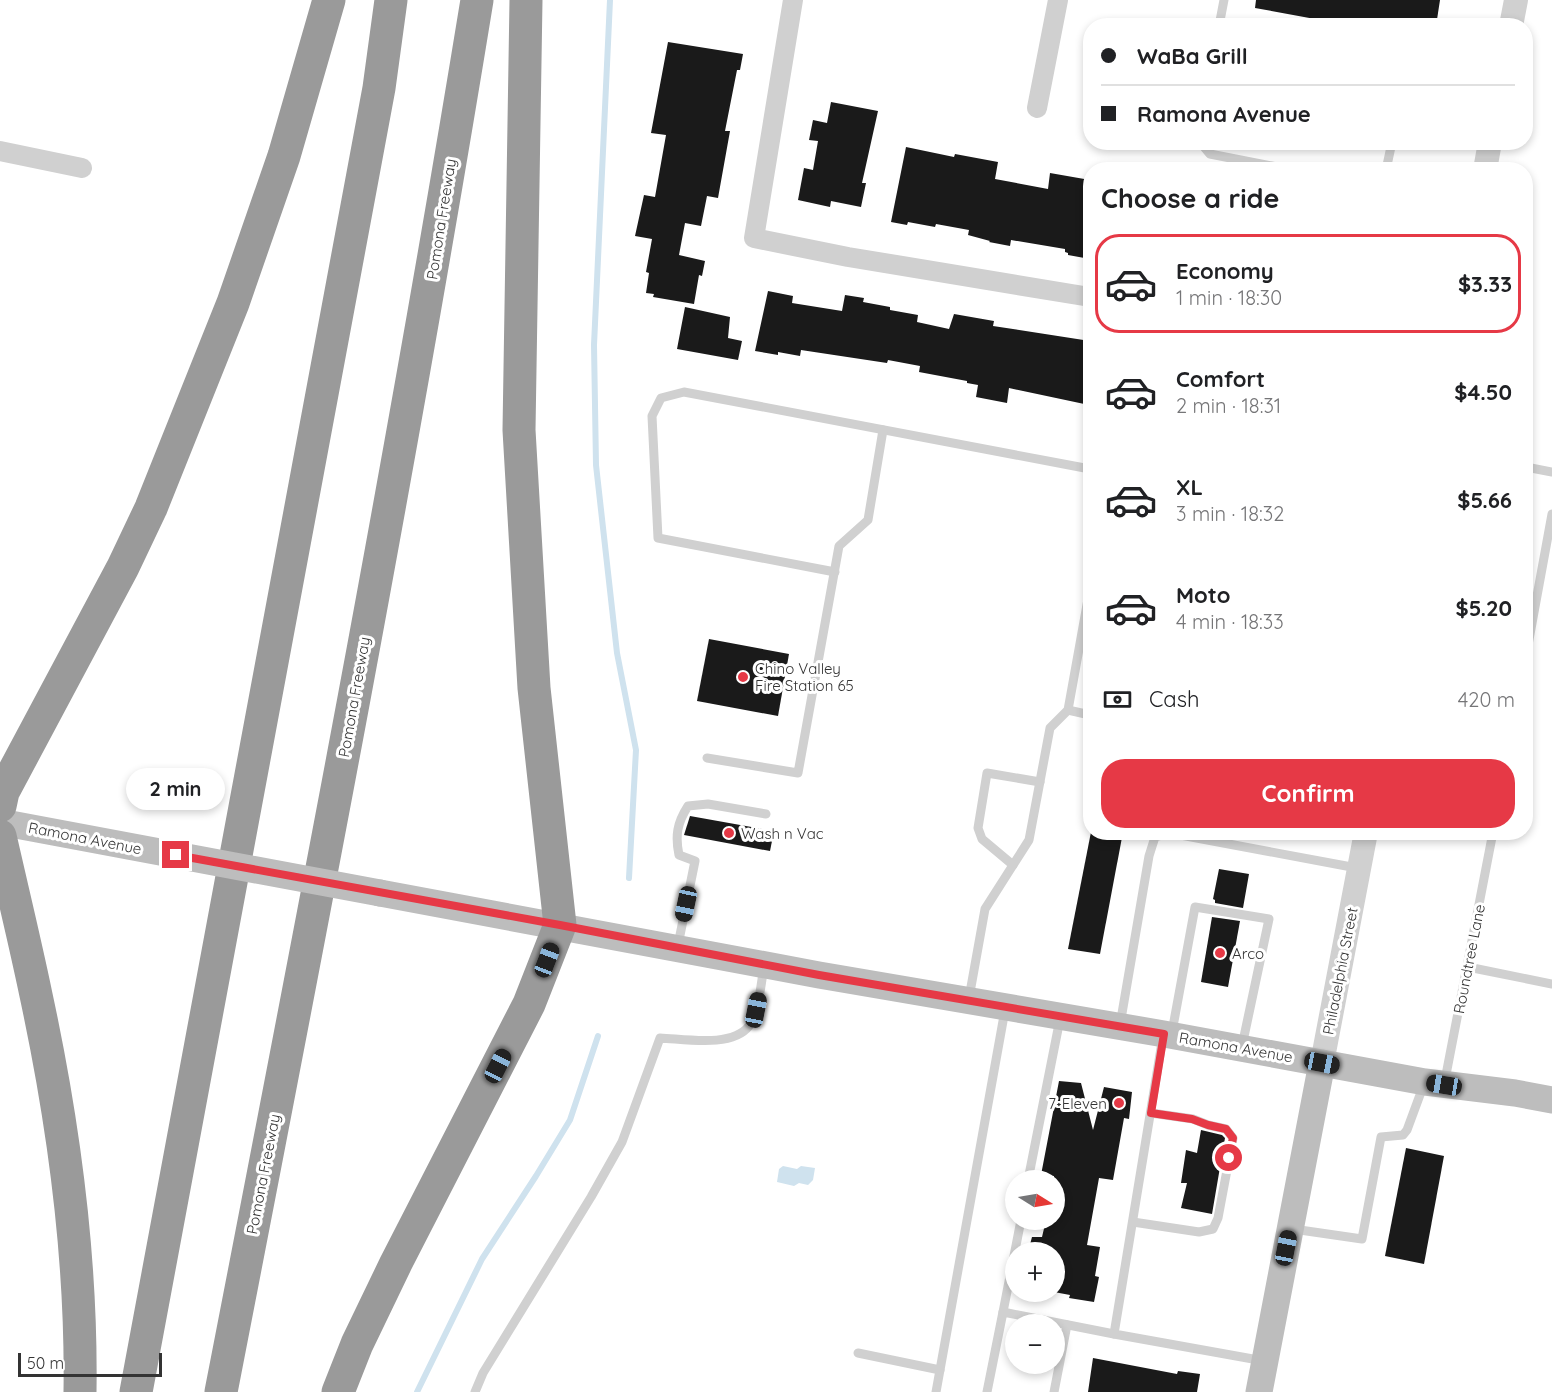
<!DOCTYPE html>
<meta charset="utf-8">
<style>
body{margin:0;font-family:Quicksand,sans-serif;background:#f2f2f2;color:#202124;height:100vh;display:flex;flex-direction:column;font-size:22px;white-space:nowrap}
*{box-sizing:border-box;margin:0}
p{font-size:20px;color:#757577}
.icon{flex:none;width:33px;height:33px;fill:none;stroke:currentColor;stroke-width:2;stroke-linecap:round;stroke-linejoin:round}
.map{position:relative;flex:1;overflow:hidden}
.side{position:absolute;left:1083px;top:162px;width:450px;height:678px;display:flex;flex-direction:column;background:#fff;border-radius:24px;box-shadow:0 3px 9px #0003}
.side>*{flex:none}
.hud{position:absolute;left:1083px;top:18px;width:450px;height:132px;border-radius:24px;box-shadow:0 3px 9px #0003;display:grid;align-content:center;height:132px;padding:0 18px;background:#fff}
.needle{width:39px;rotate:101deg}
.tools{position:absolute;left:1005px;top:1170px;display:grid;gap:12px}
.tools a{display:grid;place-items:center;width:60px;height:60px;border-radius:50%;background:#fff;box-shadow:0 3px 9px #0003;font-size:30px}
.scale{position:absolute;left:18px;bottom:15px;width:144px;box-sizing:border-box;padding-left:6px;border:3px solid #333;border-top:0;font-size:16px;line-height:21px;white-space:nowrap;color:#333;-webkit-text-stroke:4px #fff;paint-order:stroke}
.end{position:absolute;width:27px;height:27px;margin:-14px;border:8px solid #e63946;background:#fff;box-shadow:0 0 0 3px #fff}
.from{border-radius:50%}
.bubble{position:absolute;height:42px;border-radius:21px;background:#fff;box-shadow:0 3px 9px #0003;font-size:20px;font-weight:800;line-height:42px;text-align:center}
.car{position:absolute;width:18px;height:36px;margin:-18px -9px;border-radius:8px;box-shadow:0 0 4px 2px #0007;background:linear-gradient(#222 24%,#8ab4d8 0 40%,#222 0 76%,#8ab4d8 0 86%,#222 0)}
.hud b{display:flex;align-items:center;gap:21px;height:57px;font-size:22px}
.hud b+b{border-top:2px solid #e0e0e0}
.hud i{width:15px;height:15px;background:#202124}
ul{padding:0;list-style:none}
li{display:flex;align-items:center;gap:18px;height:99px;margin:0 12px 9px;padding:0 6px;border:3px solid transparent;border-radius:24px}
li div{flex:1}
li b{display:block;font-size:22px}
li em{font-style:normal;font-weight:800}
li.selected{border-color:#e63946}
li>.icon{width:54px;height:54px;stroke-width:1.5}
h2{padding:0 18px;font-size:27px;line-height:72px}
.pay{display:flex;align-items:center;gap:15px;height:66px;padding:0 18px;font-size:22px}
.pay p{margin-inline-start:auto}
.primary-button{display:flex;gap:12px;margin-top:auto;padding:12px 18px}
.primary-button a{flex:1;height:69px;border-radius:24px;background:#e63946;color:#fff;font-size:24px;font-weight:800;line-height:69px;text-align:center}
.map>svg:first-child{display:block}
.water{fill:#cfe2ee}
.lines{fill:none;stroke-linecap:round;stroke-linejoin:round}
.stream{stroke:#cfe2ee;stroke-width:6}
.building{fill:#1a1a1a}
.service{stroke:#d0d0d0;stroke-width:9}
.minor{stroke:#d0d0d0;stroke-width:20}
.tertiary{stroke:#d0d0d0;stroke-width:24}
.secondary{stroke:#bdbdbd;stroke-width:27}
.motorway{stroke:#9a9a9a;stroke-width:33}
.secondary-bridge{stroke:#bdbdbd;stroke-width:27}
.route{stroke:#e63946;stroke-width:8}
.poi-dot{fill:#e63946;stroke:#fff;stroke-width:2}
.labels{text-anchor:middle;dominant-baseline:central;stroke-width:6;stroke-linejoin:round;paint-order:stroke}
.street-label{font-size:15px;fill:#333;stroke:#fff}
.poi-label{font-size:15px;fill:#333;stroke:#fff;text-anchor:start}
</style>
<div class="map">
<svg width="1552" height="1392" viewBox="0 0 1552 1392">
<rect width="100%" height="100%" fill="#fff"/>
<polygon class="water" points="783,1166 797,1169 801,1166 815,1168 813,1180 808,1185 799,1183 794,1186 777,1182 779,1169"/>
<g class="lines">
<g class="stream">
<polyline points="610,0 594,345 596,465 617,653 636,750 629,878"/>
<polyline points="417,1392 482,1259 536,1176 570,1120 598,1036"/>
</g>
</g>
<g class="building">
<polygon points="1256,0 1440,0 1436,26 1353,26 1255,8"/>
<polygon points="668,42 743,54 740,70 737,70 725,131 730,131 718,198 707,196 701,226 685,223 679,255 705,261 702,276 699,275 694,304 653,297 654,294 646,293 649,273 646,272 652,239 635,236 644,195 655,197 666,135 651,133"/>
<polygon points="831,102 878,111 862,183 866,183 861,207 831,201 830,207 798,200 804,168 813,170 818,141 809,140 813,120 827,123"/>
<polygon points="906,147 954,157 955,154 998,162 995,179 1048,189 1050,173 1090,180 1090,259 1068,255 1068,253 1065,252 1065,249 1011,240 1010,246 989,242 990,241 968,235 969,230 936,224 935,227 908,222 907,225 891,222"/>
<polygon points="768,291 793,296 792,303 842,311 845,295 864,298 863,302 890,307 890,310 918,315 917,322 949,329 954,314 994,321 993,326 1090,341 1090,396 1089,405 1009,388 1007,403 976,397 978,385 967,383 967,381 919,372 920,366 888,360 887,363 801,350 800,356 778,352 778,355 755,351"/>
<polygon points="685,307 730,317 728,338 742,341 738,360 677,349"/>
<polygon points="709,639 789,654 778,716 697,701"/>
<polygon points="690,816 774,831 770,851 684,835"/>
<polygon points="1091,832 1123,832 1100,954 1068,949"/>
<polygon points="1219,869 1249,874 1243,908 1215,903 1215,900 1213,899"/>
<polygon points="1212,917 1240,921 1228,987 1201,982"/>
<polygon points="1059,1081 1081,1083 1093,1130 1104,1087 1132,1092 1129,1119 1124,1118 1113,1180 1099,1178 1087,1245 1100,1247 1095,1276 1099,1277 1094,1302 1069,1298 1070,1295 1054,1292 1054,1252 1028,1252 1032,1237 1042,1237 1046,1220 1054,1220 1054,1176 1041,1175"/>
<polygon points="1201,1130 1222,1135 1225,1138 1212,1214 1181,1208 1187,1183 1181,1183 1186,1150 1197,1153"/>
<polygon points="1406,1148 1444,1156 1424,1264 1385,1256"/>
<polygon points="1093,1358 1177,1374 1178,1371 1200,1374 1197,1392 1088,1392"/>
</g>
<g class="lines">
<g class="service">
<polyline points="1219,26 1224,0"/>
<polyline points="1200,142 1210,154 1292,170"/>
<polyline points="1386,170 1392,142"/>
<polyline points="1526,467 1552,472"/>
<polyline points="835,572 658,538 652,416 661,398 684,392 1090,469"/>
<polyline points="1526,656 1552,514"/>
<polyline points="1068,710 1090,715"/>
<polyline points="707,758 798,773 839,546 868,520 883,430"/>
<polyline points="1013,865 982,839 978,828 987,773 1040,782"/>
<path d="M 678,945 L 695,861 L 679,855 C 675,836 677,823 688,806 L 708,804 L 766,814"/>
<polyline points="1468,967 1552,984"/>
<polyline points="969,998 985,909 1029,840 1050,728 1068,710 1090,588"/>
<polyline points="1120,1025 1149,856 1155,837 1170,833 1357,868"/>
<polyline points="1172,1032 1195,907 1269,919 1242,1046"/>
<polyline points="1163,1036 1114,1334 1264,1361"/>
<polyline points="1445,1080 1493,832"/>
<polyline points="1028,1180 1060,1019"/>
<polyline points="1133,1222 1199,1232 1213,1229 1218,1218 1233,1138 1226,1129 1208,1125 1193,1119 1151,1113"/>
<polyline points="1293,1229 1362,1239 1381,1137 1403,1135 1407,1130 1424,1084"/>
<polyline points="1003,1312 1021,1220"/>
<polyline points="858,1353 940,1370"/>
<path d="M 475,1392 L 483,1373 L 591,1197 L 622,1142 L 660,1038 C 685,1039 732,1048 749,1026 C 759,1013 761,982 764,967"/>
<polyline points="936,1392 1005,1010"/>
<polyline points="987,1392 1003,1312 1114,1334"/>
<polyline points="1054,1392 1067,1325"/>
</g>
<g class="minor">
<polyline points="793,0 754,238 848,257 1090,297"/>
<polyline points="1037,108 1058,0"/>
<polyline points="0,151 82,168"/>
</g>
<g class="tertiary">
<polyline points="1511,26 1516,0"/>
<polyline points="1485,170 1490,142"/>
<polyline points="1322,1063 1366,832"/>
</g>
<g class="secondary">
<polyline points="0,822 176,855"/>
<polyline points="380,893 819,975 1164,1034 1425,1082 1515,1093 1552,1100"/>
<polyline points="1259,1392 1322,1063"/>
</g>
<g class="motorway">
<polyline points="0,806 3,792 123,567 151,508 233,303 284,156 329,0"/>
<path d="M 0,836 C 12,889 25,942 36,995 C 64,1125 82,1259 80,1392"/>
<polyline points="136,1392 379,88 391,0"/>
<path d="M 221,1392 C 311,929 401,466 477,0"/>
<polyline points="338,1392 357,1344 396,1263 529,1004 560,925 534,688 519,430 526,0"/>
</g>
<polyline class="secondary-bridge" points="176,855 380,893"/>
</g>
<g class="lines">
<polyline class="route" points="176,855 560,925 819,975 1164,1034 1151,1113 1192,1119 1208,1125 1226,1129 1233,1138 1229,1158"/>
</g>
<g class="poi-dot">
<circle cx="743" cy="677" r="6"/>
<circle cx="729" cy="833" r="6"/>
<circle cx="1220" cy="953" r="6"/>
<circle cx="1119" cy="1103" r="6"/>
</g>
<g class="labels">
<g class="street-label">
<text transform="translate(441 219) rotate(-81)">Pomona Freeway</text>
<text transform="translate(354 697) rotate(-80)">Pomona Freeway</text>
<text transform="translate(85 838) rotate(11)">Ramona Avenue</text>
<text transform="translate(1469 959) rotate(-79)">Roundtree Lane</text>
<text transform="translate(1340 971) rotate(-79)">Philadelphia Street</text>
<text transform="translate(1236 1047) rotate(10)">Ramona Avenue</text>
<text transform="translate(263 1174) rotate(-79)">Pomona Freeway</text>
</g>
<g class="poi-label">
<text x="755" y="668">Chino Valley<tspan x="755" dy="17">Fire Station 65</tspan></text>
<text x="741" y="833">Wash n Vac</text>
<text x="1232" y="953">Arco</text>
<text x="1107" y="1103" text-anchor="end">7-Eleven</text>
</g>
</g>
</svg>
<div class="tools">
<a><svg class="needle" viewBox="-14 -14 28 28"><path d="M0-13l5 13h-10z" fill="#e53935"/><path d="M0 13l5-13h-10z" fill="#757577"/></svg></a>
<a>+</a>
<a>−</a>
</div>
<div class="scale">50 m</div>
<i class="end from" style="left:1229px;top:1158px"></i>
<i class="end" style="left:176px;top:855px"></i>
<div class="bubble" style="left:126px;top:768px;width:99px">2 min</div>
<i class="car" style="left:686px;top:904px;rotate:192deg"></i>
<i class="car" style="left:547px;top:960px;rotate:21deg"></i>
<i class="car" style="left:756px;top:1010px;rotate:11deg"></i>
<i class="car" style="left:1322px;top:1063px;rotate:101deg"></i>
<i class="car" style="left:498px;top:1066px;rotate:27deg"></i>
<i class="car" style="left:1444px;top:1085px;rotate:279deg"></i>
<i class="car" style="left:1286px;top:1248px;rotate:11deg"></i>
<div class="hud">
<b><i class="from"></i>WaBa Grill</b>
<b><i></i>Ramona Avenue</b>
</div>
<section class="side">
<h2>Choose a ride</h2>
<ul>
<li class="selected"><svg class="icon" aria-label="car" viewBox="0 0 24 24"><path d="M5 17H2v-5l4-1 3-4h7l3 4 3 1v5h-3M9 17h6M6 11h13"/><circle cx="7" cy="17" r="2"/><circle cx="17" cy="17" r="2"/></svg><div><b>Economy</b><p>1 min · 18:30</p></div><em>$3.33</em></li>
<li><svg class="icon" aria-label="car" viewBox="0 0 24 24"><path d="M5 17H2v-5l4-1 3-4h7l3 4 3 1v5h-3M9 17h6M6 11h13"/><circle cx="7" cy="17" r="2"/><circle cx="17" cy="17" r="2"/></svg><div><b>Comfort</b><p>2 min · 18:31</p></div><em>$4.50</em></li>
<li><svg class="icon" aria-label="car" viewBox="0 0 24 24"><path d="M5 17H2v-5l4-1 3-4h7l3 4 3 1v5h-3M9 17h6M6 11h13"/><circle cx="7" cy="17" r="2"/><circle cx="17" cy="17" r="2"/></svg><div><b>XL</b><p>3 min · 18:32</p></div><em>$5.66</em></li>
<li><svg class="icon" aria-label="car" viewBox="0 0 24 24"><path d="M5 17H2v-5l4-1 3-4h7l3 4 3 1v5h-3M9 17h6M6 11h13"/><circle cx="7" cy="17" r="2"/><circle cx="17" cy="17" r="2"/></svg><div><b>Moto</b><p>4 min · 18:33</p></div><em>$5.20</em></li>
</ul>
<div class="pay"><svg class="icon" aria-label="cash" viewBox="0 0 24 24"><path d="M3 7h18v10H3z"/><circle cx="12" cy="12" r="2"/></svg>Cash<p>420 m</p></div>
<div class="primary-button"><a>Confirm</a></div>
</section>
</div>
